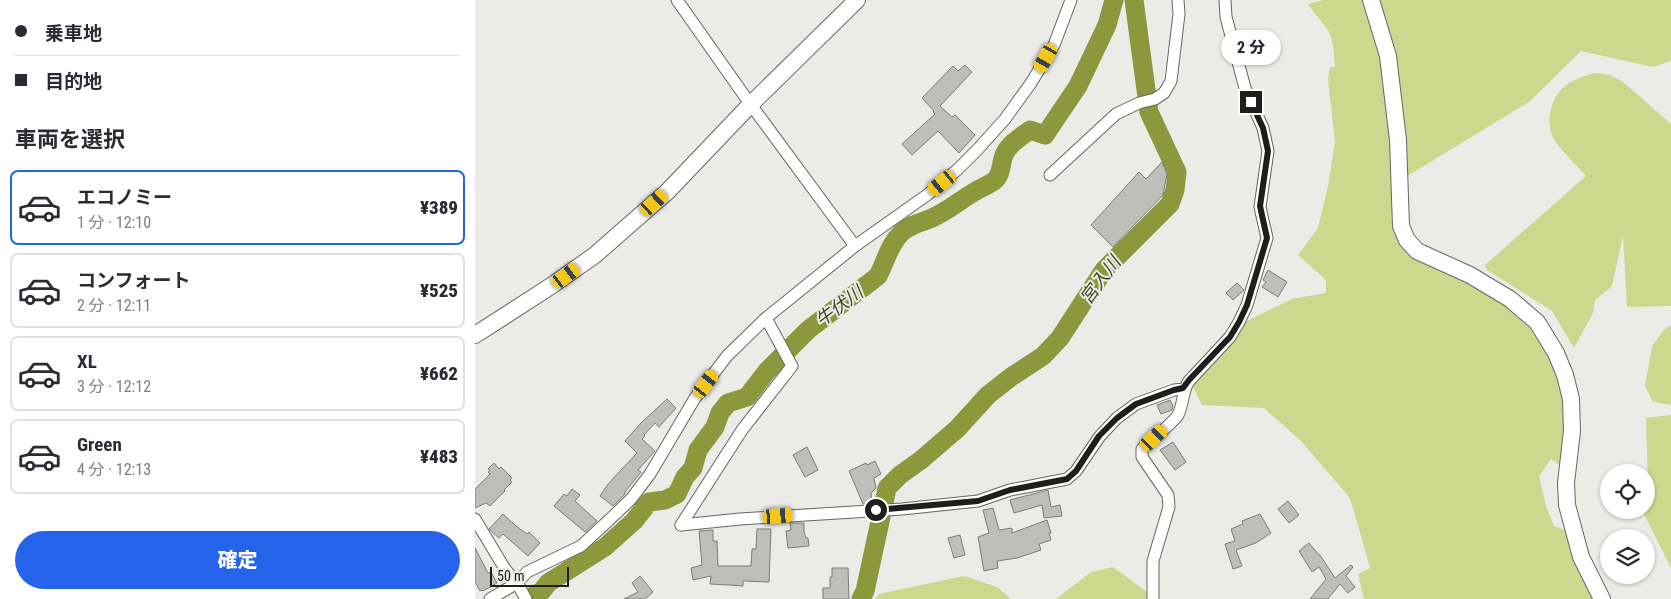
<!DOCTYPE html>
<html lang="ja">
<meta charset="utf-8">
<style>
body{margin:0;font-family:"Roboto Condensed","Noto Sans JP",sans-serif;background:#f2f2f3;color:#2b2b33;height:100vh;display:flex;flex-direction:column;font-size:19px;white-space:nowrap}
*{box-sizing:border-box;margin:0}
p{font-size:16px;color:#7c7c81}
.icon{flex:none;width:28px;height:28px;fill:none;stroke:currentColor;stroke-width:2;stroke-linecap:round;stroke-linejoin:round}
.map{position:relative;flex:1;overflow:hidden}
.drawer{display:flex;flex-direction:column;background:#fff;width:475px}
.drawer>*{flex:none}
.hud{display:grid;align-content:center;height:110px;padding:0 15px;background:#fff}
.buttons{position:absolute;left:1125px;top:464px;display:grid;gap:10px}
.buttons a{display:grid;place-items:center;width:55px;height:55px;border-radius:50%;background:#fff;box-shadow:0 1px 4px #0004;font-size:25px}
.scale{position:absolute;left:15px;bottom:12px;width:79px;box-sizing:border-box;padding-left:5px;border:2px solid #1e1e1c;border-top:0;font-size:14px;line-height:18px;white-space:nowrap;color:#1e1e1c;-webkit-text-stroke:4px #ebece7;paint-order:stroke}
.end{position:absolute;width:22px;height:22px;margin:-11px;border:6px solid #1e1e1c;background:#fff;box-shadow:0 0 0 2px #fff}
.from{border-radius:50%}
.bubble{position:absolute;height:35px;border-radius:18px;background:#fff;box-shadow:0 1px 4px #0004;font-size:16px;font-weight:800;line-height:35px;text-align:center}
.car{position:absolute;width:15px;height:30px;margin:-15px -8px;border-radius:6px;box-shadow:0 0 4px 1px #0007;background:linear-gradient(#f5c518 24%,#345 0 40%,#f5c518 0 76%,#345 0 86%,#f5c518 0)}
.hud b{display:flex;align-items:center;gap:18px;height:48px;font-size:19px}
.hud b+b{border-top:1px solid #e1e1e2}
.hud i{width:12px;height:12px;background:#2b2b33}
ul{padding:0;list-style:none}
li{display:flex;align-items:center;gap:15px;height:75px;margin:0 10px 8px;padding:0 5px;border:2px solid #e1e1e2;border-radius:8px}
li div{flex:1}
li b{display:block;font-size:19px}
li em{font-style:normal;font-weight:800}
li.active{border-color:#2563eb}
li>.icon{width:45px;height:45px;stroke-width:1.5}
h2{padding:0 15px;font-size:22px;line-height:60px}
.button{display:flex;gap:10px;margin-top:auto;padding:10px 15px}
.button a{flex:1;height:58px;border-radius:30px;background:#2563eb;color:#fff;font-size:20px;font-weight:800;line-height:58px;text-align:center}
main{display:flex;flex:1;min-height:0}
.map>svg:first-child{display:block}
.green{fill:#cbd88d}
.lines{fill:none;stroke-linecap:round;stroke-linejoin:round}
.river{stroke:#8b983c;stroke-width:19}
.building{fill:#bebfba;stroke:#7b7d78}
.street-casing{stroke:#656662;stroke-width:13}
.secondary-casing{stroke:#656662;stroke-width:18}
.street{stroke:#fff;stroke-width:11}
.secondary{stroke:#fff;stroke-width:16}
.route{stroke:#1e1e1c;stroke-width:6}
.labels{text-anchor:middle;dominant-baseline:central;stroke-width:4;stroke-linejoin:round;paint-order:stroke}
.water-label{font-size:18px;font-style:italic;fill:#3f451e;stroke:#ebece7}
</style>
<main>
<section class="drawer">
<div class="hud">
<b><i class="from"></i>乗車地</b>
<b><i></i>目的地</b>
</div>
<h2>車両を選択</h2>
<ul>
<li class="active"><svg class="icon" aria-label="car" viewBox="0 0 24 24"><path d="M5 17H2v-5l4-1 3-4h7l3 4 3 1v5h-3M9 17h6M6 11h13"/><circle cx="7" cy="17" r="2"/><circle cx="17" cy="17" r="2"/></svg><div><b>エコノミー</b><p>1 分 · 12:10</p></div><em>¥389</em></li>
<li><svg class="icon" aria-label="car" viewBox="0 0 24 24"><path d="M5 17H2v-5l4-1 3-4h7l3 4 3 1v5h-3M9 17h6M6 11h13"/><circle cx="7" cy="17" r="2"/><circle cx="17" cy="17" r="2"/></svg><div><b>コンフォート</b><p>2 分 · 12:11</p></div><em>¥525</em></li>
<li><svg class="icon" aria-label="car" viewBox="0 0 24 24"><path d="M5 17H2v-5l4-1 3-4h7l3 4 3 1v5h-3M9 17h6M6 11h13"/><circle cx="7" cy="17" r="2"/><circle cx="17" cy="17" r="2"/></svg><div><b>XL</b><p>3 分 · 12:12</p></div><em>¥662</em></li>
<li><svg class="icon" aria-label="car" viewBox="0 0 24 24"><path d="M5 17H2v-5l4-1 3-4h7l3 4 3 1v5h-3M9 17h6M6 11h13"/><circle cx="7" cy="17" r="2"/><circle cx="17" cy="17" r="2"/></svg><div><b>Green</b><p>4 分 · 12:13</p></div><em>¥483</em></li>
</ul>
<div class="button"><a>確定</a></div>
</section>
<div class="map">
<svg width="1196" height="599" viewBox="0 0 1196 599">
<rect width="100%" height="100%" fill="#ebece7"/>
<g class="green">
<path d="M 848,0 L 890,0 L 908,53 L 923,235 L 1026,300 L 1052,320 L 1083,373 L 1090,400 L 1090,424 L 1086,466 L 1076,459 L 1064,476 L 1071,506 L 1079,526 L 1092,531 L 1119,599 L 889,599 L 883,574 L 895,568 L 875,498 L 826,441 L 789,408 L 727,405 L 716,383 L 766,324 L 817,299 L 851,293 L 851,280 L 823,255 L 843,228 L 853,186 L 860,142 L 853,79 L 855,67 L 860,67 C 859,55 859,41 853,30 C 848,22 839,14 833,4 Z"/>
<polygon points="901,0 1196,0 1196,61 1178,67 1106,51 1054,102 929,178"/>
<path d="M 1120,73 L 1135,75 L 1147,81 L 1196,124 L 1196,306 L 1152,307 L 1148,235 L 1137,286 L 1120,300 L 1118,313 L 1099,348 L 1077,311 L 1012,270 L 1010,265 L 1111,176 C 1101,164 1089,154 1080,141 C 1068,123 1076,94 1094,83 C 1102,78 1111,76 1120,73 Z"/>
<polygon points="1196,325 1196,405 1178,402 1170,386 1177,346 1189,330"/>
<polygon points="1196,415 1196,568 1167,510 1171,510 1173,485 1171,418"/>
<polygon points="638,567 676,595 675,599 581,599 616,572"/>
<polygon points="489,576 522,587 536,599 400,599 404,594"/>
</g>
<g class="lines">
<g class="river">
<polyline points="409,503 412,488 425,475 446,460 482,429 513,395 536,377 568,356 585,338 629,270 695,204 700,190 702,172 674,112 659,0"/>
<path d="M 53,599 L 67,591 L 73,583 L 130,547 L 159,521 L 174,502 L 190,500 L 202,494 L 210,477 L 218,468 L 223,450 L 240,427 L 245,413 L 253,403 L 272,397 L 292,371 L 333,330 L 403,276 C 411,261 414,245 426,233 C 435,224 446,223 457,218 C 471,212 483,202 496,194 C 503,189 512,186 519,181 C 528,174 525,162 530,153 C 535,143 547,136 555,130 L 570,135 L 603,86 L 632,25 L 639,0"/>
<polyline points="386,599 390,591 406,517"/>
</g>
</g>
<g class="building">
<polygon points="490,65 497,72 465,106 477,117 480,115 500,135 484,153 463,131 437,155 427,144 460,114 458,112 459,111 447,98 478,66 483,71"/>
<polygon points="687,162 692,174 688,195 638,247 616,225 664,172 671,179"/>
<polygon points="793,270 812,282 803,297 787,287 791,282 788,280"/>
<polygon points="762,283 769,290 758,300 751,293"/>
<polygon points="192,399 201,408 184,427 180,423 169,435 170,436 167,439 180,451 163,470 166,472 150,492 150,494 138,506 125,496 133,484 162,453 150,441 166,423"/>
<polygon points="695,400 698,406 697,410 686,414 682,405"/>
<polygon points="698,442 711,462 700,470 685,450"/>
<polygon points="332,447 343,470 330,477 318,455"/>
<polygon points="400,461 406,474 399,478 401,488 396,493 397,503 388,504 374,471 391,463 392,465"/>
<polygon points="19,463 24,469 26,467 37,478 35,480 37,482 29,490 30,491 15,506 11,503 0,508 0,489 15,474 13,472 15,470 13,469"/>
<polygon points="97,489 105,495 100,501 122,521 110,532 79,506 89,494 92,496"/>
<polygon points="573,490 576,507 585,505 587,516 569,518 567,505 539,513 535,500"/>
<polygon points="813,501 824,515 814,523 803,509"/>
<polygon points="518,508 524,530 537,528 537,533 572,520 576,533 574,533 576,540 564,544 566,550 542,558 522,561 523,568 509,571 503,537 514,533 508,510"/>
<polygon points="28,514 41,526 52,534 54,532 65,543 53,556 28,534 24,538 14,529"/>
<polygon points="785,514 796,533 781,543 761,550 767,566 758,569 750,544 760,541 756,529 768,524 767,521"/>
<polygon points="315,523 329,523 329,532 331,538 333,538 334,546 313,548 311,531 316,530"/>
<polygon points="282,529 296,529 294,582 268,581 268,586 254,585 235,584 236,576 218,580 216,568 227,565 224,531 238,530 238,541 242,541 243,566 276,566 277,549 281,549"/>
<polygon points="485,535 490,555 479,558 473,538"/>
<polygon points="834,543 844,555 845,555 860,578 876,565 878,567 871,576 880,587 873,593 865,584 853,599 835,599 851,579 844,567 837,572 824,551"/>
<polygon points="0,548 13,573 16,572 22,583 8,591 7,590 5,591 0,582"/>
<polygon points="357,568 373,568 374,599 348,599 348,588 355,588 355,577 357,577"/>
<polygon points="165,576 178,592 170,599 149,599 163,592 157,583"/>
</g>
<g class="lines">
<defs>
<g id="street">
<polyline points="202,0 271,98 380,246"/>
<polyline points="575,175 641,114 664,103 680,99 689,93 696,81 704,14 703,0"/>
<polyline points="0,519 30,569 42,583 51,599"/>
<polyline points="206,525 265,519 427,509 503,501 535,490 592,479 601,471 625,436 642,418 661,404 699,390 709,389"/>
<polyline points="206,525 267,430 317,366 291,318"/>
<polyline points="15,599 42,583 52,572 106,546 132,522 156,499 175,474 220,398 252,356 291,318 380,246 452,195 482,170 503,149 530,119 556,83 579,45 596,0"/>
<path d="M 678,599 L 678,561 L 694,507 L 693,495 L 667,457 L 667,449 C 676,440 697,424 703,415 C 709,403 707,391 714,381 L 755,337 L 764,322 L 772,305 L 792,238 L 785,207 L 793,151 L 788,128 L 770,88 L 751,17 L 750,0"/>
</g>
<g id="secondary">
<polyline points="896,0 913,56 923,140 926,226 932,240 942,251 995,275 1035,299 1062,322 1081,353 1090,375 1096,399 1097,431 1091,483 1092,505 1106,557 1127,599"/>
<polyline points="0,335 76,286 120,255 153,226 192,192 276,104 382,0"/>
</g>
</defs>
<use href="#street" class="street-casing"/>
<use href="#secondary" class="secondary-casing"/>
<use href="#street" class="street"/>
<use href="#secondary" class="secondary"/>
</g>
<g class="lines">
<polyline class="route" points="401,510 503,501 535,490 592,479 601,471 624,436 642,418 661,404 699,390 708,388 714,380 755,337 764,322 772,305 792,238 785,206 793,151 788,128 776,102"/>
</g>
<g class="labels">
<g class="water-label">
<text transform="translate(625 280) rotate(-53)">宮入川</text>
<text transform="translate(364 306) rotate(-37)">牛伏川</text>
</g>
</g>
</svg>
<div class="buttons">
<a><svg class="icon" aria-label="locate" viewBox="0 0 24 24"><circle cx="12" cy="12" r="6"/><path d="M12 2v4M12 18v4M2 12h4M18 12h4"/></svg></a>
<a><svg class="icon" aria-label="layers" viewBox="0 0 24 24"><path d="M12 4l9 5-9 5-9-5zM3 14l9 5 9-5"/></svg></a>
</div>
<div class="scale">50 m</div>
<i class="end from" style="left:401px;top:510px"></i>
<i class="end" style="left:776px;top:102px"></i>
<div class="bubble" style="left:746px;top:30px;width:60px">2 分</div>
<i class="car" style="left:571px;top:58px;rotate:210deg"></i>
<i class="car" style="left:467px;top:183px;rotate:231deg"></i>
<i class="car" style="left:179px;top:203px;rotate:48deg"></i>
<i class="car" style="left:91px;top:276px;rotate:54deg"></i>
<i class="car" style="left:231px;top:384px;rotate:37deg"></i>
<i class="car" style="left:679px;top:438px;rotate:47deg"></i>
<i class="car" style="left:303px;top:516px;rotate:86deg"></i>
</div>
</main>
